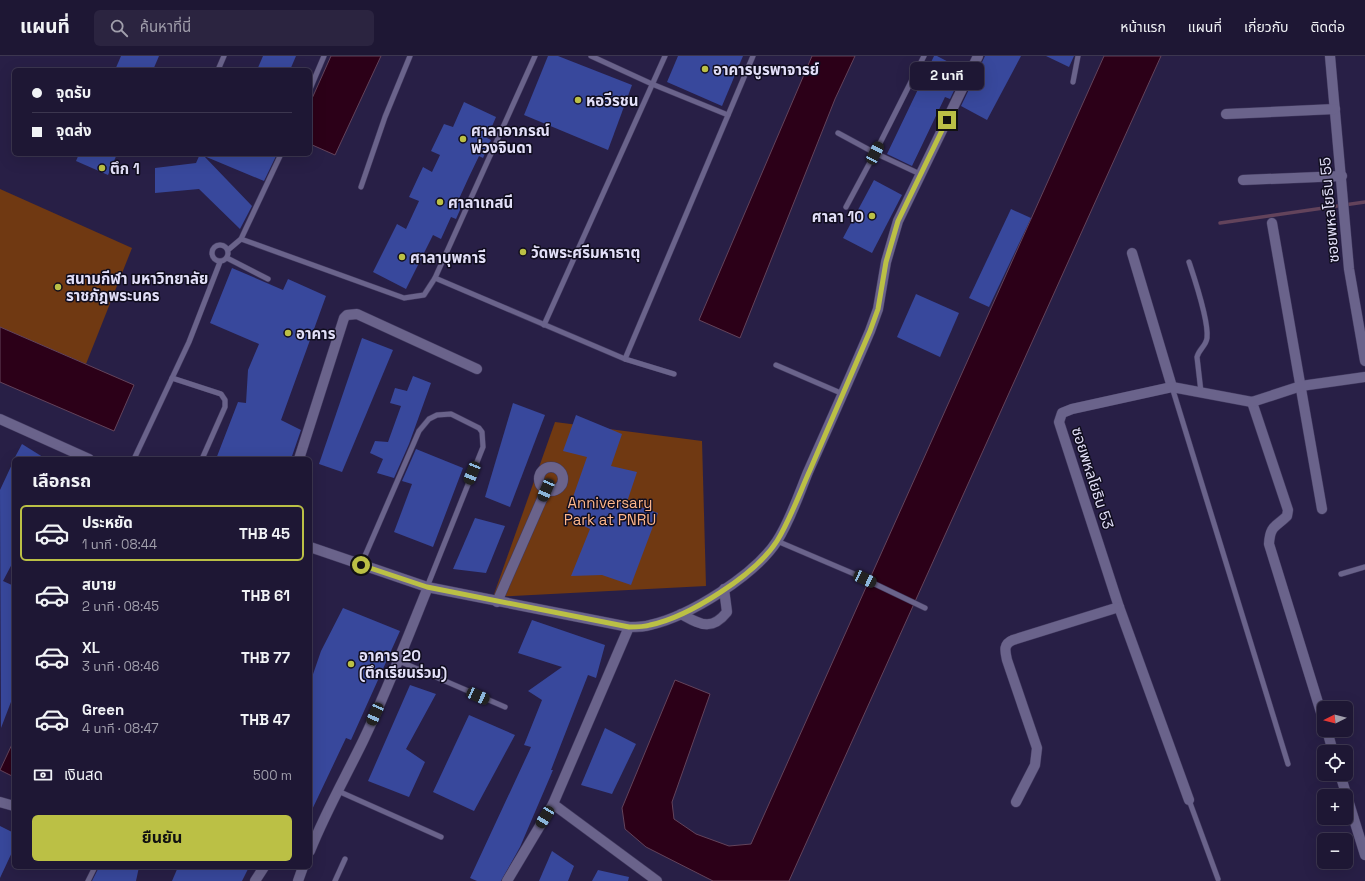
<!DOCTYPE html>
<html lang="th">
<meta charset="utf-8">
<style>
body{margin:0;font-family:"Space Grotesk","Noto Sans Thai",sans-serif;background:#2b2440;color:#f1f3f6;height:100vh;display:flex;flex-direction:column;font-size:15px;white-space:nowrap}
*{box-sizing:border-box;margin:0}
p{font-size:13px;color:#a19fac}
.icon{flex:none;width:22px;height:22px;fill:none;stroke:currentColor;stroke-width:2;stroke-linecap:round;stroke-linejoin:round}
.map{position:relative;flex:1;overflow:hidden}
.drawer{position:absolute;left:12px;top:401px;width:300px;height:412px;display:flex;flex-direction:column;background:#1e1734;border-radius:6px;box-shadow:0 4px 16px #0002,0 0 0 1px #3c364f}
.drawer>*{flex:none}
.guide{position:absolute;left:12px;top:12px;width:300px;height:88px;border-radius:6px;box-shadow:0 4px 16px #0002,0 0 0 1px #3c364f;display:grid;align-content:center;height:88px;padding:0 20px;background:#1e1734}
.needle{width:26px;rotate:264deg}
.buttons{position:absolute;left:1317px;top:645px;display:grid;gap:8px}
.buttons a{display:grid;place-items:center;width:36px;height:36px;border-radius:6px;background:#1e1734;box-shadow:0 4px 16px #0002,0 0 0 1px #3c364f;font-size:20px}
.end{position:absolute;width:18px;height:18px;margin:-9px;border:5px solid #bbc045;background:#111;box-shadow:0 0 0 2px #111}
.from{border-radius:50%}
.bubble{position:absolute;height:28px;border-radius:6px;background:#1e1734;box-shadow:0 4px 16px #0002,0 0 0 1px #3c364f;font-size:13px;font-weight:700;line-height:28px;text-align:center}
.car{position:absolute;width:12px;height:24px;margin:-12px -6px;border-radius:5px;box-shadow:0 0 3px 1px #0007;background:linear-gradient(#222 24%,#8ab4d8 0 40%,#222 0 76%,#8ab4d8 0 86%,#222 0)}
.guide b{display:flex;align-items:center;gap:14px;height:38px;font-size:15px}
.guide b+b{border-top:1px solid #3c364f}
.guide i{width:10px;height:10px;background:#f1f3f6}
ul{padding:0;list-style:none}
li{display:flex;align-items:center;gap:12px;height:56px;margin:0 8px 6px;padding:0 12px;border:2px solid transparent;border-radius:6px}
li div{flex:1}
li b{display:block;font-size:15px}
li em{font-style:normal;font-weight:700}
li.current{border-color:#bbc045}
li>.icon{width:36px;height:36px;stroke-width:1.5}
h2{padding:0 20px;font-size:18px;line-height:48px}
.pay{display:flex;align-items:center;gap:10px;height:44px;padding:0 20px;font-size:15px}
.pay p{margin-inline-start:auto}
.cta{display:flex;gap:8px;margin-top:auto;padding:8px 20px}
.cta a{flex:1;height:46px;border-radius:6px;background:#bbc045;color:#111;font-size:16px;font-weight:700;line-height:46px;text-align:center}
header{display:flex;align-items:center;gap:24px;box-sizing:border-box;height:56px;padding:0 20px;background:#1e1734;border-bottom:1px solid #3c364f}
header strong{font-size:19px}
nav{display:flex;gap:22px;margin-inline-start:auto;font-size:14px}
.search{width:280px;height:36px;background:#2b2440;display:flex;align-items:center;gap:10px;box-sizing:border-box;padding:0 14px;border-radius:6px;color:#a19fac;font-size:15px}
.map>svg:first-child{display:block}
.green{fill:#703912}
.water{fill:#2c0018;stroke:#63435b}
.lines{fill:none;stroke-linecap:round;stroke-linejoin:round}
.stream{stroke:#63435b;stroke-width:3.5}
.building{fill:#38489c}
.lane-casing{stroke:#423a5f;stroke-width:6}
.street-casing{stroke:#423a5f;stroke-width:11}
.lane{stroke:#6a638b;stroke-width:5}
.street{stroke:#6a638b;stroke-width:10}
.route{stroke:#bbc045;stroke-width:5}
.poi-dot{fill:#bbc045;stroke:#100d1e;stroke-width:1.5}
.labels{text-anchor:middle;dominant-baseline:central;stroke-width:3;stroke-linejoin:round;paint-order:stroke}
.poi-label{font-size:15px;font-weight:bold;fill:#e2dff8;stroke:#100d1e;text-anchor:start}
.street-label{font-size:15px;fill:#e2dff8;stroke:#100d1e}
.park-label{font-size:15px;fill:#fdb68b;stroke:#100d1e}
</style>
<header>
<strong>แผนที่</strong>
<div class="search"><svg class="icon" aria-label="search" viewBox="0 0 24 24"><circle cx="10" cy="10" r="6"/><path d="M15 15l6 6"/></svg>ค้นหาที่นี่</div>
<nav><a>หน้าแรก</a><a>แผนที่</a><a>เกี่ยวกับ</a><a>ติดต่อ</a></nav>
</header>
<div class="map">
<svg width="1365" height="825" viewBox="0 0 1365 825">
<rect width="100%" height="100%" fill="#281f46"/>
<g class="green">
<polygon points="0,133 132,192 86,308 0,271"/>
<polygon points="555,366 702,385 706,530 493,541"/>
</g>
<g class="water">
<polygon points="331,0 381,0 335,99 310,88 310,47"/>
<polygon points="812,0 855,0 835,43 740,282 699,264"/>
<polygon points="1104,0 1161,0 789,825 713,825 646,791 625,773 622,752 675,624 710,638 672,746 674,763 696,778 729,790 751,788"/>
<polygon points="0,271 134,329 114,375 0,326"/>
<polygon points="14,684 14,721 0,714"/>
</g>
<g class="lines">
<polyline class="stream" points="1220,167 1365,146"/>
</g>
<g class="building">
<polygon points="121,0 159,0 153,14 115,14"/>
<polygon points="263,0 296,0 290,14 257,14"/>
<polygon points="548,0 558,0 632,29 608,94 524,59"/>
<polygon points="678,0 743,0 722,50 667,26"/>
<polygon points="934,0 937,0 964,14 950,43 945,41 912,110 887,98"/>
<polygon points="985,0 1021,0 987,64 961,50"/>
<polygon points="1046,0 1074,0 1069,11"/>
<polygon points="464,46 496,61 487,82 491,84 483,102 479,100 468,123 458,145 463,147 456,163 451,161 441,183 433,179 406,233 373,216 397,168 406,173 419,145 409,141 423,111 432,116 440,99 431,95 444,68 453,71"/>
<polygon points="79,98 117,98 108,119 76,105"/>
<polygon points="200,98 277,98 264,125 204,100 252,150 240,173 199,133 155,137 155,112 196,107"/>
<polygon points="874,124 902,139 872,197 843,182"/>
<polygon points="1011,153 1031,162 989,251 969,242"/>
<polygon points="232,212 283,234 288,223 326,240 281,364 301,374 291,403 216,403 238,346 246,347 248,314 259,288 210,267"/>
<polygon points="916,238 959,257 940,301 897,281"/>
<polygon points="362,282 393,294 342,416 319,408"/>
<polygon points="413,320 431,327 409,388 394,422 377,417 383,403 370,397 375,385 388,386 401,350 390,347 395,332 407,335"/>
<polygon points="513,347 545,359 510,451 485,441"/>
<polygon points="576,359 622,378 611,410 637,416 627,446 658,457 631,529 602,519 571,520 590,473 566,461 587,401 563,395"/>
<polygon points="22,388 46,403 14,403"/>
<polygon points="416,393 463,412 433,491 394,476 412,428 402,425"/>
<polygon points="14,404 14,504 3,525 14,530 14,638 1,672 0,434"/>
<polygon points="475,462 505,470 486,517 453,513"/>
<polygon points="343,552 400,575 351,684 346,682 310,758 310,627 321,595"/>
<polygon points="532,564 605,589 596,622 588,619 551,714 553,714 520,791 501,825 477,825 470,822 531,691 524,689 542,644 528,635 562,611 518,597"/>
<polygon points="410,629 436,638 406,693 425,706 409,741 368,725"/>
<polygon points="469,659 515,679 474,755 433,736"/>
<polygon points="605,672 636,688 612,738 581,729"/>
<polygon points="0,770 14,777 14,792 0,822"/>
<polygon points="552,795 574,810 568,825 539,825"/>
<polygon points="99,811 139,811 136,825 92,825"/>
<polygon points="178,811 249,811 242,825 172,825"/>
<polygon points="598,814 629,821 628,825 592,825"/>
</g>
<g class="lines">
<defs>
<g id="lane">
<polyline points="591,0 652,28 728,59"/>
<polyline points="218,14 224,0"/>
<polyline points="1073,26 1078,0"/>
<polyline points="310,33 324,0"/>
<polyline points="838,77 875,97 846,151"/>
<polyline points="920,118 875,97 924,0"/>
<polyline points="361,131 385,61 410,0"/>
<polyline points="241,183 404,242 424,239 435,222 535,0"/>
<circle cx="220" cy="197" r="8"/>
<polyline points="228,194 241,183 281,98"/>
<polyline points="227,202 268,223"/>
<path d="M 1189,206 C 1195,224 1209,265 1207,282 C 1206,290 1199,293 1197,301 L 1201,336"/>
<polyline points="435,222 625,303 674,318"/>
<polyline points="544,269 665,0"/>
<polyline points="625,303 753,0"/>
<polyline points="776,309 843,338"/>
<polyline points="172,322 221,338 225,344 225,351 202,403"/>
<polyline points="1172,331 1288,708"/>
<polyline points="134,403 189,286 220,206"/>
<polyline points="777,485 852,517 925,552"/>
<polyline points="361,509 419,375 429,363 437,359 451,358 479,372 482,376 483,391 427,531"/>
<polyline points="1341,518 1365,511"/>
<polyline points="399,605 505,651"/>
<polyline points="338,735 441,781"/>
<polyline points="1189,744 1218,823"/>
<polyline points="88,825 95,811"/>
<polyline points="335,825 345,803"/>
</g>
<g id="street">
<polyline points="1330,0 1349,213 1365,305"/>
<polyline points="1226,58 1335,53"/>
<polyline points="1243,124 1342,120"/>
<polyline points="1272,167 1322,453"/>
<polyline points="1132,197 1172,331"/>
<path d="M 1252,346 L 1288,454 L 1287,460 C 1276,471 1270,469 1269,488 L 1324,666"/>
<polyline points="0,363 89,403"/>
<polyline points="299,403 344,262 347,259 357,258 477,313"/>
<circle cx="551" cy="423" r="12"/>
<path d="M 310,491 L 427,531 L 629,571 C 636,571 644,571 650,569 C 690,560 755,519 777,485 C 790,465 799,438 808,416 C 829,369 850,322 870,275 L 878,253 L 886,206 L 898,165 L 978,0"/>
<polyline points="497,546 546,434"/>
<path d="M 681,558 C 700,568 711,576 727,556 L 724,533"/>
<polyline points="1327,674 1333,696"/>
<polyline points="1340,718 1365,799"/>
<polyline points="1189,744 1119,551 1059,366 1062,357 1072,353 1172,331 1252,346 1301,330 1365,321"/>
<polyline points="0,746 14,750"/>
<path d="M 1016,746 L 1035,709 L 1037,692 L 1007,604 C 1005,595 1003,588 1013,584 L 1119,551"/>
<polyline points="553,748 657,825"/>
<path d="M 310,795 C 325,757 345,722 363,685 C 387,635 407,583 428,531"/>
<polyline points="255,825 264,811"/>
<polyline points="298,825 303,811"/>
<polyline points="507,825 553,748 629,571"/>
</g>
</defs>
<use href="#lane" class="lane-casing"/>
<use href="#street" class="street-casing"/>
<use href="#lane" class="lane"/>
<use href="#street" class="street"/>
</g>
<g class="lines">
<path class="route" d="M 361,509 L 427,531 L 629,571 C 636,571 644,571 650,569 C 689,561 756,518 777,485 C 790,464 800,436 810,414 C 830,367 850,321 870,275 L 878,253 L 886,206 L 898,165 L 947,64"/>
</g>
<g class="poi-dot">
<circle cx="705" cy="13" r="4"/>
<circle cx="578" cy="44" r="4"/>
<circle cx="463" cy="83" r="4"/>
<circle cx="102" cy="112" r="4"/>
<circle cx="440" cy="146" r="4"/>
<circle cx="872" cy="160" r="4"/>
<circle cx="523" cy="196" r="4"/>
<circle cx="402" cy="201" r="4"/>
<circle cx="58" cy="231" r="4"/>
<circle cx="288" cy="277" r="4"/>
<circle cx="351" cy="608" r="4"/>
</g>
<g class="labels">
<g class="poi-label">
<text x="713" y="13">อาคารบูรพาจารย์</text>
<text x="586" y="44">หอวีรชน</text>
<text x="471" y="74">ศาลาอาภรณ์<tspan x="471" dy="17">พ่วงจินดา</tspan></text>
<text x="110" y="112">ตึก 1</text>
<text x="448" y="146">ศาลาเกสนี</text>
<text x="864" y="160" text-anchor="end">ศาลา 10</text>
<text x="531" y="196">วัดพระศรีมหาธาตุ</text>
<text x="410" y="201">ศาลาบุพการี</text>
<text x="66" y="222">สนามกีฬา มหาวิทยาลัย<tspan x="66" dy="17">ราชภัฎพระนคร</tspan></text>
<text x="296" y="277">อาคาร</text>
<text x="359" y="599">อาคาร 20<tspan x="359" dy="17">(ตึกเรียนร่วม)</tspan></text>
</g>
<g class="street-label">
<text transform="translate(1329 154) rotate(-95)">ซอยพหลโยธิน 55</text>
<text transform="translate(1093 422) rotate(72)">ซอยพหลโยธิน 53</text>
</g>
<g class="park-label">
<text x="610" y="446">Anniversary<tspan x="610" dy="17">Park at PNRU</tspan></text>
</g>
</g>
</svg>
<div class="buttons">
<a><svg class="needle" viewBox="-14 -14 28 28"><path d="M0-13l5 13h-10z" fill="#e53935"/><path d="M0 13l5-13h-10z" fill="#a19fac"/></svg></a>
<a><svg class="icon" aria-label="locate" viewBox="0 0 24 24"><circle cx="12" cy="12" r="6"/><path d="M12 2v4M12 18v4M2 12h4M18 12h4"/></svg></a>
<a>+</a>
<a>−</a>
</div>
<i class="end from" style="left:361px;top:509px"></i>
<i class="end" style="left:947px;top:64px"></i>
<div class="bubble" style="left:910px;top:6px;width:74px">2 นาที</div>
<i class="car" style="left:875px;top:97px;rotate:27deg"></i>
<i class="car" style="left:472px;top:417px;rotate:202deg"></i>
<i class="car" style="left:546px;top:434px;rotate:203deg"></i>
<i class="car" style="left:865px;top:523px;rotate:115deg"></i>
<i class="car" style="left:478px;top:640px;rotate:114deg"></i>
<i class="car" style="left:375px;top:658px;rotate:204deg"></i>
<i class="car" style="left:545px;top:761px;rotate:211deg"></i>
<div class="guide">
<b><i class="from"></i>จุดรับ</b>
<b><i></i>จุดส่ง</b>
</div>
<section class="drawer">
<h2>เลือกรถ</h2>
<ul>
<li class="current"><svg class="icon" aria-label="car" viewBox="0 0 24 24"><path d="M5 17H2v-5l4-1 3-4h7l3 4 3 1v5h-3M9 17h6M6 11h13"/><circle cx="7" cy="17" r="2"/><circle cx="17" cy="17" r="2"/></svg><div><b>ประหยัด</b><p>1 นาที · 08:44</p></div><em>THB 45</em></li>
<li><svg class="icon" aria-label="car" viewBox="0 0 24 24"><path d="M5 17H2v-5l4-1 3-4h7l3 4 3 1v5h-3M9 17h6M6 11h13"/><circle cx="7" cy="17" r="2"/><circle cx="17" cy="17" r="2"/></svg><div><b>สบาย</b><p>2 นาที · 08:45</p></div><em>THB 61</em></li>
<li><svg class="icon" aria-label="car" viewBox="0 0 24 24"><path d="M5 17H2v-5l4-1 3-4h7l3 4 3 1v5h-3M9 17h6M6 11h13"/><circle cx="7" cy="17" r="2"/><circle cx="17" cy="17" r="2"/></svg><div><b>XL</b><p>3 นาที · 08:46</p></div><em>THB 77</em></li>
<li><svg class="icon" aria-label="car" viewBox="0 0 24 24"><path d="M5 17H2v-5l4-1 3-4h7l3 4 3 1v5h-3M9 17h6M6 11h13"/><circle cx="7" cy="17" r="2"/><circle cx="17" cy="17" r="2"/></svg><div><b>Green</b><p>4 นาที · 08:47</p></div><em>THB 47</em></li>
</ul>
<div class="pay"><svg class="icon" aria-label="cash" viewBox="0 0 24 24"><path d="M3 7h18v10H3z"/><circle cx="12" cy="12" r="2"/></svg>เงินสด<p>500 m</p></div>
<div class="cta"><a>ยืนยัน</a></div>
</section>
</div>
